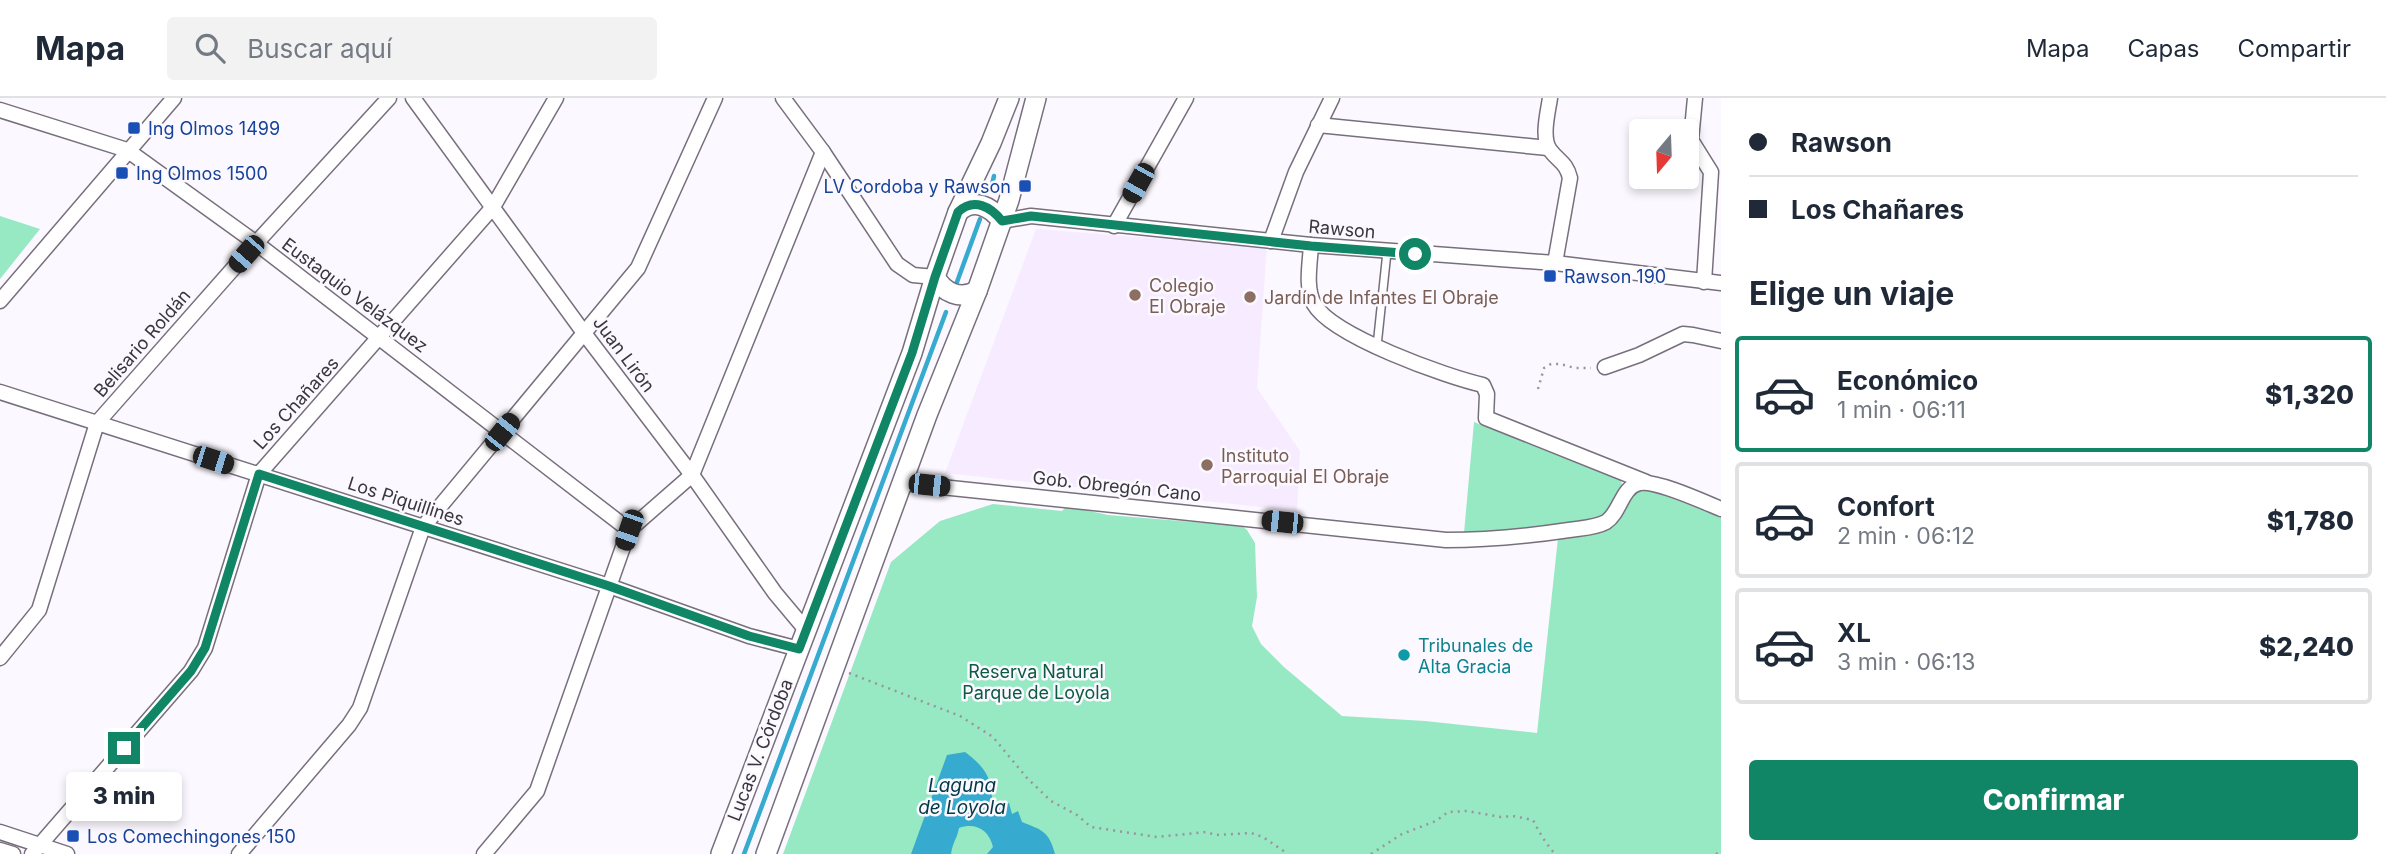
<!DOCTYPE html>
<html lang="es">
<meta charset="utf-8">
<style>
body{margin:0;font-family:Inter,sans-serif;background:#f2f2f3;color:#1f2937;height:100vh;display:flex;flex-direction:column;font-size:26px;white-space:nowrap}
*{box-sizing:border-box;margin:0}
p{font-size:23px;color:#747a83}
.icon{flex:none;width:38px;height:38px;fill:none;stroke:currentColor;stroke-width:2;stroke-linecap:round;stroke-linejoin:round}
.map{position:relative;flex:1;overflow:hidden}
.side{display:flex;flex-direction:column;background:#fff;width:665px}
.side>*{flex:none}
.hud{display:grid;align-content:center;height:154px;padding:0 28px;background:#fff}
.needle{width:46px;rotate:199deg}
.controls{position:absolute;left:1629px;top:21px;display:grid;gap:14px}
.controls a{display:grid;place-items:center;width:70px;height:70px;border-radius:7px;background:#fff;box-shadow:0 4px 10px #0003;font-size:35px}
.end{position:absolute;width:32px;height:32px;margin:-16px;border:9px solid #108667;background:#fff;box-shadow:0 0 0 4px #fff}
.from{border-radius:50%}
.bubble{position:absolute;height:49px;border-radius:7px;background:#fff;box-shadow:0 4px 10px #0003;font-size:23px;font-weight:800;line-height:49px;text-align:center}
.car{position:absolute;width:21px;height:42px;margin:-21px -10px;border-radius:9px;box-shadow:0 0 5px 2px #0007;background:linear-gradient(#222 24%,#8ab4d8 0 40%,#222 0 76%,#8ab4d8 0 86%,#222 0)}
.hud b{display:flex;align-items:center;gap:24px;height:66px;font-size:26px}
.hud b+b{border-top:2px solid #e0e1e3}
.hud i{width:18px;height:18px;background:#1f2937}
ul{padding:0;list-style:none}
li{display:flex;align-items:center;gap:21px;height:116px;margin:0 14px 10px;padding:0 14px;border:4px solid #e0e1e3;border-radius:7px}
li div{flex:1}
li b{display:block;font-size:26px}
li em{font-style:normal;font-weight:800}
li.active{border-color:#108667}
li>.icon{width:63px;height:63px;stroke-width:1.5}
h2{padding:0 28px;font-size:32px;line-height:84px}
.cta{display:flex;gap:14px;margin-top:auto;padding:14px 28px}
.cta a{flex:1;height:80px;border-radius:7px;background:#108667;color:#fff;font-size:28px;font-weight:800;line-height:80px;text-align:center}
header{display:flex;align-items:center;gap:42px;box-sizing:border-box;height:98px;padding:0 35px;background:#fff;border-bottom:2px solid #e0e1e3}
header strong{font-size:33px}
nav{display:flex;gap:38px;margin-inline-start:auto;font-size:24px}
.search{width:490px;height:63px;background:#f2f2f3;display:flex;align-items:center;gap:18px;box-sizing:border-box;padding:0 24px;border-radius:7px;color:#747a83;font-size:26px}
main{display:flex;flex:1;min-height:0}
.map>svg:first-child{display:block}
.built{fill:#f7ecff}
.green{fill:#97e9c3}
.water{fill:#37aacf}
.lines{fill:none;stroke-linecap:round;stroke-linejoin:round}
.stream{stroke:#37aacf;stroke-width:4.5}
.lane-casing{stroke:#786f7d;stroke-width:10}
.street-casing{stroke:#786f7d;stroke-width:17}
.secondary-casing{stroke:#786f7d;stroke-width:22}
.path{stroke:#99959c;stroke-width:2.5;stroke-dasharray:2 5;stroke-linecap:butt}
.lane{stroke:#fff;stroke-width:7}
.street{stroke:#fff;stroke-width:14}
.secondary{stroke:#fff;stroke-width:19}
.route{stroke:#108667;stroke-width:9}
.transit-dot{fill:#1a4fb4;stroke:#fcf8ff;stroke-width:2.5}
.education-dot{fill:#8d6e63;stroke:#fcf8ff;stroke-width:2.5}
.culture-dot{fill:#0f9aa8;stroke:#fcf8ff;stroke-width:2.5}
.labels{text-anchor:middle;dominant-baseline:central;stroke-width:5;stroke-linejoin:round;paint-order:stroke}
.transit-label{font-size:18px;fill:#164399;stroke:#fcf8ff;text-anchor:start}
.street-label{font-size:18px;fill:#39363c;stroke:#fcf8ff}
.education-label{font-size:18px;fill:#785e54;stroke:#fcf8ff;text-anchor:start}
.culture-label{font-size:18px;fill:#0d838f;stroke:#fcf8ff;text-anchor:start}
.park-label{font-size:18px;fill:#0a5b40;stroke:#fcf8ff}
.water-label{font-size:19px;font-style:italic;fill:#033847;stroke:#fcf8ff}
</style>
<header>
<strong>Mapa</strong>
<div class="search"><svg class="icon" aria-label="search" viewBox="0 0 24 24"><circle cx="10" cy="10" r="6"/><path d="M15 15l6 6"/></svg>Buscar aquí</div>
<nav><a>Mapa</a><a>Capas</a><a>Compartir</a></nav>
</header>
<main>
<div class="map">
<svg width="1721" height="756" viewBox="0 0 1721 756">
<rect width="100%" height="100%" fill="#fcf8ff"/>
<polygon class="built" points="1036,131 1267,149 1257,290 1300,353 1297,413 945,375"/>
<g class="green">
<polygon points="0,118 40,131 0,181"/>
<path d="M 1474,324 L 1620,381 L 1622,386 C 1616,402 1612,414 1595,422 L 1502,434 L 1464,435 Z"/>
<polygon points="1647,391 1721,419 1721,756 783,756 891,464 940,423 993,406 1062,413 1067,408 1108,417 1242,428 1247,432 1255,445 1257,499 1252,528 1261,546 1284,569 1342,618 1425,623 1537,635 1558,440 1588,436 1634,392"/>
</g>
<path class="water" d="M 965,654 C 983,667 993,680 992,703 L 1000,707 L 1009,705 L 1012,716 L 1018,713 L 1022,724 C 1042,732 1049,733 1055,756 L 987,756 L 993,749 C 989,732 976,724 959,730 C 957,741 953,743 951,756 L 911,756 L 947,657 Z"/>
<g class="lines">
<g class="stream">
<polyline points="991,91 994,78"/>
<polyline points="957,184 980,121"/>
<polyline points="744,756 946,214"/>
</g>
<defs>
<polyline id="lane" points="1377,248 1387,154"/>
<g id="street">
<polyline points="413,0 584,235 692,377 775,495 806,532"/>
<polyline points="783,0 823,54 897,166 913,177 935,179"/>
<path d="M 1550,0 C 1548,14 1541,40 1550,52 C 1559,64 1566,64 1570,80 L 1555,165"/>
<polyline points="1695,0 1691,42 1711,74 1704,184"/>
<polyline points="0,12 127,52 256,145 629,432"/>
<polyline points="1318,27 1548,50"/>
<polyline points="1002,123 1031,118 1311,147 1555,165 1721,185"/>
<polyline points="1114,128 1186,0"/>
<polyline points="1271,143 1296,74 1332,0"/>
<path d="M 1311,147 C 1310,166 1305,189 1314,206 C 1332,238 1447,279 1483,287 L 1487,296 L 1486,320 L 1646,384"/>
<polyline points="0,203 174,0"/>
<polyline points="1605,269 1639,257 1683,236 1693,237 1721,243"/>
<polyline points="0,294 609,488 749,538 799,551"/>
<path d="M 903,385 L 1446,442 C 1487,442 1529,438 1569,432 C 1581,430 1595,430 1606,424 C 1621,414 1621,389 1640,385 C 1656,382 1704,404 1721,411"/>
<polyline points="0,560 39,512 97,325 246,156 389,0"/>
<polyline points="0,734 67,756"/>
<polyline points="0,752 13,756"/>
<polyline points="32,756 191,573 205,550 259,376 493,109 556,0"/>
<polyline points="239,756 349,627 360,610 423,429 638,170 715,0"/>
<polyline points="484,756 537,693 629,432 692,377 823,54"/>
</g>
<g id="secondary">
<path d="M 958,114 C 974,99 991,109 1002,123"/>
<path d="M 935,179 C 944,195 960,202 977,193"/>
<polyline points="721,756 912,255 935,179 958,114 991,45 1009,0"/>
<polyline points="766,756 927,317 977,193 1009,102 1036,0"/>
</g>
</defs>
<use href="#lane" class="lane-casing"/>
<use href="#street" class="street-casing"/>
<use href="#secondary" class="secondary-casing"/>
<g class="path">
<polyline points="1538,291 1544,270 1551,266 1560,266 1575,270 1591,270"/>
<polyline points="849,575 960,618 993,639 1027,680 1051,703 1077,717 1091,729 1157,739 1206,734 1216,737 1251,735 1263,739 1288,756"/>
<path d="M 1371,756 L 1402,736 L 1436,723 L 1448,714 L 1467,713 L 1501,719 L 1513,718 L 1533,722 C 1539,734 1546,746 1555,756"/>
<polyline points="1716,756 1721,753"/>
</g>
<use href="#lane" class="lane"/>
<use href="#street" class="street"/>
<use href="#secondary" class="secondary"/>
</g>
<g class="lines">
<path class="route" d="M 124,650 L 191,573 L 205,550 L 259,376 L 609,488 L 749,538 L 799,551 L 912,255 L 935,179 L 958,114 C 974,99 991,109 1002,123 L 1031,118 L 1311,148 L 1415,156"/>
</g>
<g class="transit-dot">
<rect x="127" y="23" width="14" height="14" rx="3.5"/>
<rect x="115" y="68" width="14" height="14" rx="3.5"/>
<rect x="1018" y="81" width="14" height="14" rx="3.5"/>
<rect x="1543" y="171" width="14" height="14" rx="3.5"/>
<rect x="66" y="731" width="14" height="14" rx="3.5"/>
</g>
<g class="education-dot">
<circle cx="1135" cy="197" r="7"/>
<circle cx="1250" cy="199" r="7"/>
<circle cx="1207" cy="367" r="7"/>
</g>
<circle class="culture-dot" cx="1404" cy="557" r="7"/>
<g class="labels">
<g class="transit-label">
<text x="148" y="30">Ing Olmos 1499</text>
<text x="136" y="75">Ing Olmos 1500</text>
<text x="1011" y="88" text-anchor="end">LV Cordoba y Rawson</text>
<text x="1564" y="178">Rawson 190</text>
<text x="87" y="738">Los Comechingones 150</text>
</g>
<g class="street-label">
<text transform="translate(1342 131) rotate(5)">Rawson</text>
<text transform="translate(355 197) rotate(37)">Eustaquio Velázquez</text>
<text transform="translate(142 245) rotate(-49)">Belisario Roldán</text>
<text transform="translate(624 256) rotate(53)">Juan Lirón</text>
<text transform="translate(296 305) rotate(-48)">Los Chañares</text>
<text transform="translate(1117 388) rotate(6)">Gob. Obregón Cano</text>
<text transform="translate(406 403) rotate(18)">Los Piquillines</text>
<text transform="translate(760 652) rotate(-69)">Lucas V. Córdoba</text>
</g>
<g class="education-label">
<text x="1149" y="187">Colegio<tspan x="1149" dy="21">El Obraje</tspan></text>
<text x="1264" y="199">Jardín de Infantes El Obraje</text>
<text x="1221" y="357">Instituto<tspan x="1221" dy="21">Parroquial El Obraje</tspan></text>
</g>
<g class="culture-label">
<text x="1418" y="547">Tribunales de<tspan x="1418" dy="21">Alta Gracia</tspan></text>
</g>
<g class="park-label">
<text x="1036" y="573">Reserva Natural<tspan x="1036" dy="21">Parque de Loyola</tspan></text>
</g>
<g class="water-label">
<text x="962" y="687">Laguna<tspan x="962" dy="22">de Loyola</tspan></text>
</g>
</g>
</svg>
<div class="controls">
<a><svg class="needle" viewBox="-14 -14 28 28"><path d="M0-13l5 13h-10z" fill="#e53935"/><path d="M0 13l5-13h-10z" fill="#747a83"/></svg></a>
</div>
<i class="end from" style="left:1415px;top:156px"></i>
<i class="end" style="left:124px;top:650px"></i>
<div class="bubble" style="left:66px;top:674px;width:116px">3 min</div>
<i class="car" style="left:1138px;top:85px;rotate:209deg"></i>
<i class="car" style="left:246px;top:156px;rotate:221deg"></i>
<i class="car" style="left:502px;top:334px;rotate:39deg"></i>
<i class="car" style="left:213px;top:362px;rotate:108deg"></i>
<i class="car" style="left:929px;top:387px;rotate:96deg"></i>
<i class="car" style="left:1282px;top:424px;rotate:276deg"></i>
<i class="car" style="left:629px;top:432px;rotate:199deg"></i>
</div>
<section class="side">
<div class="hud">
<b><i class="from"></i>Rawson</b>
<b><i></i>Los Chañares</b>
</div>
<h2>Elige un viaje</h2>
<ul>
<li class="active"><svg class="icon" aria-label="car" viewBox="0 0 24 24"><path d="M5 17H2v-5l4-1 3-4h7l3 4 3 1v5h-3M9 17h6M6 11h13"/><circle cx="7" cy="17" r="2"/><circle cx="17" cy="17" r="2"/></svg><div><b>Económico</b><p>1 min · 06:11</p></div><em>$1,320</em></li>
<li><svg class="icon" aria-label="car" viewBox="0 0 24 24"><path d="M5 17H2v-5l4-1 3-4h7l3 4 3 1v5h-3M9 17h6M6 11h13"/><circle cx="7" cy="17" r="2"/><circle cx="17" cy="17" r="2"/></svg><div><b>Confort</b><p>2 min · 06:12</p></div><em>$1,780</em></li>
<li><svg class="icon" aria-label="car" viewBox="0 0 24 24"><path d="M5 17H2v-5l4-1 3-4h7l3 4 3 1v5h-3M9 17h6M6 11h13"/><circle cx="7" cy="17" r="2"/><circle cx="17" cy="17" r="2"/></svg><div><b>XL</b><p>3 min · 06:13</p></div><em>$2,240</em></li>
</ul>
<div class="cta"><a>Confirmar</a></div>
</section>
</main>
